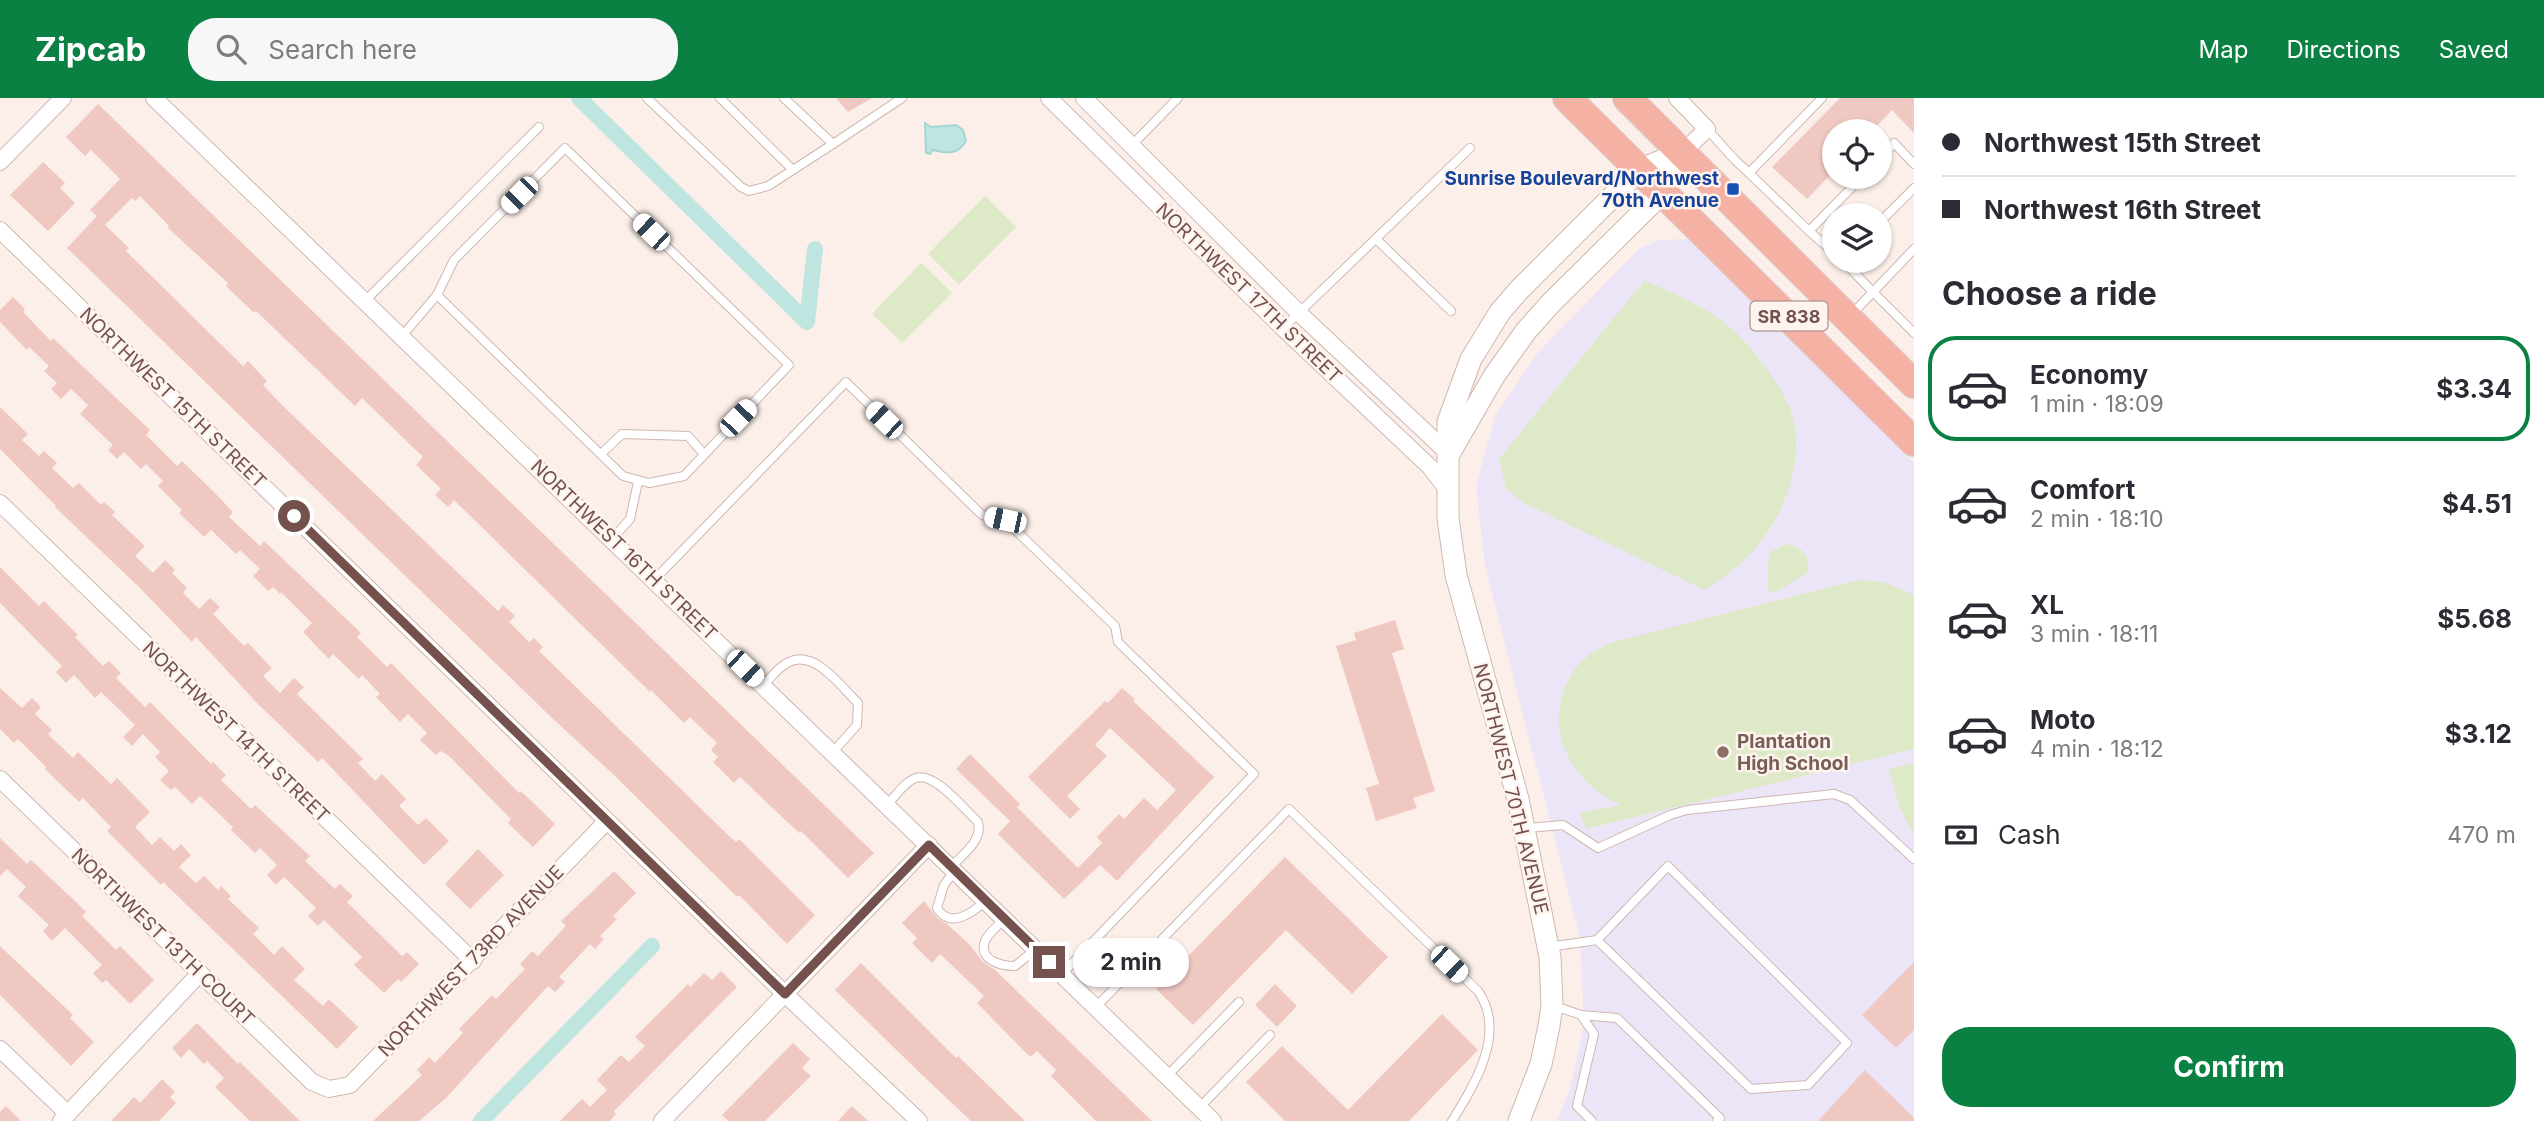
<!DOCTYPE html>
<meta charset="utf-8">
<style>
body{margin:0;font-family:Inter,sans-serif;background:#f7f7f7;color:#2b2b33;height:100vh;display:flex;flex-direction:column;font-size:26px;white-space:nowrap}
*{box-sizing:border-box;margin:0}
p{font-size:23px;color:#7c7c81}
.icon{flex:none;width:38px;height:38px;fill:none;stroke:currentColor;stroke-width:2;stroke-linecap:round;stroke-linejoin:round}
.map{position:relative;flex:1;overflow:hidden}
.sheet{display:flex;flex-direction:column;background:#fff;width:630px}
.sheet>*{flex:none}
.banner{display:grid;align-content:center;height:154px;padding:0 28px;background:#fff}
.tools{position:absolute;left:1822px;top:21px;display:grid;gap:14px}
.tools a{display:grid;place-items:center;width:70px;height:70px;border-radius:50%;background:#fff;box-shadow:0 2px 5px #0004;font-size:35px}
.end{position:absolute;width:32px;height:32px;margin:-16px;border:9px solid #75514d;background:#fff;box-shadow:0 0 0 4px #fff}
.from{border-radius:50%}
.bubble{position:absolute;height:49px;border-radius:24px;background:#fff;box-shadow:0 2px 5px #0004;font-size:23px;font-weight:700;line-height:49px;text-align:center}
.car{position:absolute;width:21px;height:42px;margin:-21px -10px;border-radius:9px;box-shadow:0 0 5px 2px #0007;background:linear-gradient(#fff 24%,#345 0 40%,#fff 0 76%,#345 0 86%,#fff 0)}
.banner b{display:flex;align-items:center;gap:24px;height:66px;font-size:26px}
.banner b+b{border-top:2px solid #e1e1e2}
.banner i{width:18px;height:18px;background:#2b2b33}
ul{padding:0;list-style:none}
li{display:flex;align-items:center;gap:21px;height:105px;margin:0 14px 10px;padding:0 14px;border:4px solid transparent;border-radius:28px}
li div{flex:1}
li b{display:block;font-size:26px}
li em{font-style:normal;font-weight:700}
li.current{border-color:#0b8043}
li>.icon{width:63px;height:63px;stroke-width:1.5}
h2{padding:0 28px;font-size:32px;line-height:84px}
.pay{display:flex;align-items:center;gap:18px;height:77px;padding:0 28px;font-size:26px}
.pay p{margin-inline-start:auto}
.cta{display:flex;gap:14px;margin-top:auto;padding:14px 28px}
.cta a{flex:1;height:80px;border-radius:28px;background:#0b8043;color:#fff;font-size:28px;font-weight:700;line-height:80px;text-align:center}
header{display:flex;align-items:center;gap:42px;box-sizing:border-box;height:98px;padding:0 35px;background:#0b8043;color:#fff}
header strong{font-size:33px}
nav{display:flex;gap:38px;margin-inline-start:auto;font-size:24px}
.search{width:490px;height:63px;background:#f7f7f7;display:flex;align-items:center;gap:18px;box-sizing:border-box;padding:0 24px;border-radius:28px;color:#7c7c81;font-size:26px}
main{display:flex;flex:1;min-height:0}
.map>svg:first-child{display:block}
.education{fill:#ece5f8}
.green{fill:#dee9c7}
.water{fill:#bee5e0;stroke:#a4d6d1;stroke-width:2}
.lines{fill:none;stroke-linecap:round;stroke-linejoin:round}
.canal{stroke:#bee5e0;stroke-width:16}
.building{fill:#f0c8c2}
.service-casing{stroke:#cfb7b1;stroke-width:10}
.minor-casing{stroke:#cfb7b1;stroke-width:18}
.tertiary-casing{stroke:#cfb7b1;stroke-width:23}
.trunk-casing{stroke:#d8cecd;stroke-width:30}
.service{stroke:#fff;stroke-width:8}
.minor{stroke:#fff;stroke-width:16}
.tertiary{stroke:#fff;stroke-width:21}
.trunk{stroke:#f5b2a4;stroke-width:28}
.route{stroke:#75514d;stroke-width:9}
.transit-dot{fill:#1a4fb4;stroke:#fef4ef;stroke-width:2.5}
.education-dot{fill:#8d6e63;stroke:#fef4ef;stroke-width:2.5}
.labels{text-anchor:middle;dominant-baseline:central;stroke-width:5;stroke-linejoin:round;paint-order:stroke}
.shield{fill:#fef4ef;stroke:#9e827e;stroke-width:2}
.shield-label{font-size:18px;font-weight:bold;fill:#75514d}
.transit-label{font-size:19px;font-weight:bold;fill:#164399;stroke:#fef4ef;text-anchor:end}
.street-label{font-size:19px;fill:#75514d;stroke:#fef4ef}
.education-label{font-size:19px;font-weight:bold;fill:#785e54;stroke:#fef4ef;text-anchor:start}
</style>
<header>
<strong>Zipcab</strong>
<div class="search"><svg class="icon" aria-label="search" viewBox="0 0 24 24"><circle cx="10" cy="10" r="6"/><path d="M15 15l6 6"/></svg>Search here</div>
<nav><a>Map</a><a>Directions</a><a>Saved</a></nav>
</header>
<main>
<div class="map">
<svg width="1914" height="1023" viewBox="0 0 1914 1023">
<rect width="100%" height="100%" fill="#fcefe9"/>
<polygon class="education" points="1688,141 1914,365 1914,1023 1557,1023 1570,990 1584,928 1580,840 1485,468 1476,389 1495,318 1539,253 1640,150 1660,142"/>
<g class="green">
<polygon points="985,98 1016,129 959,187 928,156"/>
<polygon points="921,165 952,195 902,245 872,216"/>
<path d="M 1644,183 C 1675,195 1706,209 1732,231 C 1744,241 1754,255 1764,267 C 1773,280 1783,294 1789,308 C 1808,356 1786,415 1754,452 C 1740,468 1722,480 1705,492 L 1526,406 L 1506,391 L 1499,361 Z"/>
<path d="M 1786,446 C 1803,449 1811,458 1807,475 L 1772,496 L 1767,489 L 1769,455 Z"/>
<path d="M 1858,482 L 1884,484 L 1914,497 L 1914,651 L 1586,731 L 1580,715 L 1621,707 C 1577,688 1546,640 1564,592 C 1568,582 1573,572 1581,564 C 1590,555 1602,549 1613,544 Z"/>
<polygon points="1914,665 1914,738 1899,708 1889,671"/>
</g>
<path class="water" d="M 925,25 L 931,29 L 956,27 L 963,32 L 966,43 C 957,58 947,55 932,52 L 930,56 L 926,55 Z"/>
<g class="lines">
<g class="canal">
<polyline points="579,0 807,224 815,151"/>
<polyline points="481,1023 652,848"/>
</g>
</g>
<g class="building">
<polygon points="836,0 872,0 848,14"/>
<polygon points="1840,0 1914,0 1914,35 1892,12 1872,33 1834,33 1834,73 1807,101 1772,69"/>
<polygon points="98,6 874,755 848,780 801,733 799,735 740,679 734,685 713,664 718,659 711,652 717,645 690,619 684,625 651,592 650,594 454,402 448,409 435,397 441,391 416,367 423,359 362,300 355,308 256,213 254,215 226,188 228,185 168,130 169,128 140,98 135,103 132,100 105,127 129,150 126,153 243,268 248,263 267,283 263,287 282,307 498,513 503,507 515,518 509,524 529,544 534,540 543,549 539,553 726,735 736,744 739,741 815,817 787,846 739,797 737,799 615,678 552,620 67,150 97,118 90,112 120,81 91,52 85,58 66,39"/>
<polygon points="43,64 65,85 60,90 75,105 48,133 10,97"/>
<polygon points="13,199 25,211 23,214 51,243 53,240 150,332 146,337 177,368 182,363 215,395 233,414 229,419 260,448 264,443 361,535 357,539 387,569 391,565 519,695 521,693 555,726 533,749 508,725 511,721 449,658 441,653 436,657 420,642 427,635 408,616 400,624 376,599 380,596 362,577 359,581 333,556 329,561 320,552 303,534 312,525 281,494 280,496 273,489 268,493 253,478 260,471 240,452 236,456 211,432 204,439 179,415 182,412 158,388 163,383 146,366 141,371 124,354 117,361 108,352 113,347 80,316 88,307 71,291 61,301 51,291 57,285 44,273 49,268 29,249 27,252 0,224 0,212"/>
<polygon points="0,309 28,336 22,342 39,358 44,353 57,365 52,370 73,390 79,385 101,407 104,404 115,414 112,417 145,448 135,458 153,475 165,462 175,472 172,475 187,490 183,495 199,511 210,500 220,509 213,516 244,548 248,545 272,570 263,578 280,595 294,580 304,589 297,596 363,661 358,665 375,683 382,676 406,701 399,708 418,727 426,720 449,743 424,767 322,660 318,664 256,604 196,539 192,544 139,489 55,409 56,408 0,351"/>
<polygon points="0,469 39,508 44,503 78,537 75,539 103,568 109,563 121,575 116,580 145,609 150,604 211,666 213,664 226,677 221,682 251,711 255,707 310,758 305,763 335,791 340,786 353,798 347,804 402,858 407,854 419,866 401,884 398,881 384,895 354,867 362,859 324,822 318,828 308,818 316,810 284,779 276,787 267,777 277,767 260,750 255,755 231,732 233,729 200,698 192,706 175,689 171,692 160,682 169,673 155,659 160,654 143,636 132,648 123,639 135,627 101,594 95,600 74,577 66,585 56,574 62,568 0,505"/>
<polygon points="1395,522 1404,551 1392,555 1435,693 1413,700 1417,710 1376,723 1366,690 1379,686 1336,548 1356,542 1354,535"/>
<polygon points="0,590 22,610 32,600 41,609 35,616 52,632 48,636 73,660 78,654 111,686 117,680 150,714 135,729 152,747 160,739 174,753 181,746 191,757 179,769 196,785 204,778 218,792 221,788 231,798 228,801 259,830 253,836 274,857 282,848 305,871 294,882 323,908 329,901 358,929 337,951 163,784 161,787 107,733 111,729 83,700 79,704 45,671 46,669 18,641 14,645 0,631"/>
<polygon points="1122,590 1135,601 1133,603 1214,679 1117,783 1100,767 1064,801 998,736 1010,723 956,671 970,656 1020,706 1017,709 1078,770 1102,745 1097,739 1119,716 1124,721 1144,700 1157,712 1176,692 1110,630 1095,647 1107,658 1067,698 1080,711 1070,721 1028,679 1105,603 1108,605"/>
<polygon points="0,740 27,766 31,762 74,802 86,814 82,818 116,852 120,848 154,882 130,906 106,882 102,885 93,875 102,867 65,830 52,843 43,833 49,827 18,798 26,789 7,771 0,778"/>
<polygon points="478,751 504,777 470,811 445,786"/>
<polygon points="1285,759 1388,859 1352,896 1286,832 1193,927 1156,891"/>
<polygon points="614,773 636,795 613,818 617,821 600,838 604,841 595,851 590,846 559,879 565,884 555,894 548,888 446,1000 419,1023 373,1023 422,977 417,972 429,959 435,965 463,935 459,931 492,897 496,901 525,871 520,866 532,853 538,858 566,828 561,823"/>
<polygon points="924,803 938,821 947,826 970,847 983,864 995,872 1152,1023 1096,1023 1051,978 1056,972 1037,953 1030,959 977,905 984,898 940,856 932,865 912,845 917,840 902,825"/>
<polygon points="0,848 73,917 70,920 94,944 71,968 0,897"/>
<polygon points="1914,864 1914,932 1896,950 1862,917"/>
<polygon points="861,865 956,960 958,958 1025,1023 971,1023 919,974 835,892"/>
<polygon points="721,873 737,889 614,1013 616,1016 610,1023 560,1023 582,1001 590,1009 607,992 597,982 621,957 629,964 645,948 635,939 688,886 690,889 704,875 712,882"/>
<polygon points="1275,886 1297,908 1277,929 1255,907"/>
<polygon points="1442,916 1478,952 1409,1023 1285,1023 1246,984 1282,948 1348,1012"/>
<polygon points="197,925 238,966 240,964 300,1023 250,1023 215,989 224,980 207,963 204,966 189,951 181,960 172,950"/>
<polygon points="793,945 810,961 802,970 811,978 765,1023 728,1023 722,1017"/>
<polygon points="1865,972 1914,1020 1914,1023 1818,1023"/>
<polygon points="162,981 175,994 170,999 176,1005 159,1023 111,1023 134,999 140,1005"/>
<polygon points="6,1008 21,1023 0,1023 0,1014"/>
<polygon points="852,1008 868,1023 838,1023"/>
</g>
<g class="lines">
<defs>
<g id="service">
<polyline points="647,0 741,89 749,93 768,88 833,46 784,0"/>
<polyline points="720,0 793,72"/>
<polyline points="1707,31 1735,62 1749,75"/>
<polyline points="833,46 902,0"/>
<polyline points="1133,46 1178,0"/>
<polygon points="565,50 789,267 684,378 649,385 623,378 437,197 454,162"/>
<polyline points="1880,61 1894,45 1914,66"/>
<polyline points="1880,124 1914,90"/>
<polyline points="1809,133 1749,75 1822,0"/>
<polyline points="1376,141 1451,213"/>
<polyline points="1834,155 1809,133 1862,79"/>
<polyline points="1843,163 1873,194 1914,151"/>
<polyline points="366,202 539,29"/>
<polyline points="1852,216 1873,194 1914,235"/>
<polyline points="1283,230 1470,50"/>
<polyline points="402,238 437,197"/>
<polyline points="601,356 622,336 688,338 704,356"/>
<polyline points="612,441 630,421 638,384"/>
<polyline points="654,482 846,284 982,417 1005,422 1115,528 1118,544 1254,676 1062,876"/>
<path d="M 763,587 C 771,580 779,568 789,564 C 815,551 841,589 858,605 L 857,627 L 833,654"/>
<path d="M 887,707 C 895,699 905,683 916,680 C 934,673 965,712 978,724 C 983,743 963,756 951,769"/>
<polyline points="1527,730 1563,727 1598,750 1670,717 1687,712 1834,696 1850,702 1914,761"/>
<path d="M 955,772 L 944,787 L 937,810 C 950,832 973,814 986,803"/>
<path d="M 1005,820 C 999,827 988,835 985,843 C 978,862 1001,868 1015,868 L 1036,851"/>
<polyline points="1548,849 1597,842 1751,991 1808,987 1847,945 1668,768 1597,842"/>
<polyline points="1555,908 1581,917 1617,920 1720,1020 1717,1023"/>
<path d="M 1096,909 L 1289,711 L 1478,893 C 1507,934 1475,986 1452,1023"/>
<polyline points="1581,917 1594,936 1577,1008 1592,1023"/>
<polyline points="1167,978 1239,904"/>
<polyline points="1199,1010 1270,937"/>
</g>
<g id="minor">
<polyline points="154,0 1213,1023"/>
<polyline points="1049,0 1283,230 1430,369 1447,391"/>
<polyline points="1084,0 1299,215 1449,356"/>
<polyline points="1677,0 1707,31 1683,54"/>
<polyline points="0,64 63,0"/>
<polyline points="0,132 785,896 919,1023"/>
<polyline points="0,405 473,863"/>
<polyline points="0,681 312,984 329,991 350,987 607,723"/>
<polyline points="0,951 68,1016"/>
<polyline points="61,1023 200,875"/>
<polyline points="662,1023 929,747"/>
</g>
<g id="tertiary">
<polyline points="1449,356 1494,278 1526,233 1551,205 1662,95 1683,54"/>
<polyline points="1519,1023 1541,966 1549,928 1552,907 1550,859 1518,701 1456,477 1448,420 1448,324 1471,261 1500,214 1519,192 1639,72 1683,54"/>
</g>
<g id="trunk">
<polyline points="1567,0 1914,344"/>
<polyline points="1627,0 1914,286"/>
</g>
</defs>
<use href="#service" class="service-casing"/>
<use href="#minor" class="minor-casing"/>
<use href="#tertiary" class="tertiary-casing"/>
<use href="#trunk" class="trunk-casing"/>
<use href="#service" class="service"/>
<use href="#minor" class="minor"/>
<use href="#tertiary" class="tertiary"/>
<use href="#trunk" class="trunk"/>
</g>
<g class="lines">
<polyline class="route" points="294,418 785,896 929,747 1049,864"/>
</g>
<rect class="transit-dot" x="1726" y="84" width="14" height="14" rx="3.5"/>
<circle class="education-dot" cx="1723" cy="654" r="7"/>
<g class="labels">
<rect class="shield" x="1750.5" y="203.5" width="77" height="29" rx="5"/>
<g class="shield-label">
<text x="1789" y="218">SR 838</text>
</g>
<g class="transit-label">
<text x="1719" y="80">Sunrise Boulevard/Northwest<tspan x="1719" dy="22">70th Avenue</tspan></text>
</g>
<g class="street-label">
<text transform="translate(1249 195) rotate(44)">NORTHWEST 17TH STREET</text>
<text transform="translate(173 300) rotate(44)">NORTHWEST 15TH STREET</text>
<text transform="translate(624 452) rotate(44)">NORTHWEST 16TH STREET</text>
<text transform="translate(236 634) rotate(44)">NORTHWEST 14TH STREET</text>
<text transform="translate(1511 691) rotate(76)">NORTHWEST 70TH AVENUE</text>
<text transform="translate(163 839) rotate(44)">NORTHWEST 13TH COURT</text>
<text transform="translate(471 863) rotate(-46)">NORTHWEST 73RD AVENUE</text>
</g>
<g class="education-label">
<text x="1737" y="643">Plantation<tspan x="1737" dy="22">High School</tspan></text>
</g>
</g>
</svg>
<div class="tools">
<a><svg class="icon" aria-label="locate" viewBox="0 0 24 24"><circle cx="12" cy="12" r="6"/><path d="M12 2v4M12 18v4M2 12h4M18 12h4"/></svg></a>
<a><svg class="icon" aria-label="layers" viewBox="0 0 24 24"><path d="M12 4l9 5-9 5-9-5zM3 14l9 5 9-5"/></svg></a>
</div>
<i class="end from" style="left:294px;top:418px"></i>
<i class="end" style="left:1049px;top:864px"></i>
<div class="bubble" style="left:1073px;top:840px;width:116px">2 min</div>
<i class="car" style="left:519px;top:97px;rotate:225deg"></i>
<i class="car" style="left:651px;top:134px;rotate:314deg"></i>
<i class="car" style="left:738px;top:320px;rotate:44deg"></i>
<i class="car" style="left:884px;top:322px;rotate:314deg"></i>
<i class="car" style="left:1005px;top:422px;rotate:282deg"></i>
<i class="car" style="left:745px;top:570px;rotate:134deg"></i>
<i class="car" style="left:1449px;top:866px;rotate:134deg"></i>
</div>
<section class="sheet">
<div class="banner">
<b><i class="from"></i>Northwest 15th Street</b>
<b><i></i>Northwest 16th Street</b>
</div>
<h2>Choose a ride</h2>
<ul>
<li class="current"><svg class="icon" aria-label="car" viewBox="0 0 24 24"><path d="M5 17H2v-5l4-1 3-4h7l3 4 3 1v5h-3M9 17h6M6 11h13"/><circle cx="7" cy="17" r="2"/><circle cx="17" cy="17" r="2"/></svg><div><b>Economy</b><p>1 min · 18:09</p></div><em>$3.34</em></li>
<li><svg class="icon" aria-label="car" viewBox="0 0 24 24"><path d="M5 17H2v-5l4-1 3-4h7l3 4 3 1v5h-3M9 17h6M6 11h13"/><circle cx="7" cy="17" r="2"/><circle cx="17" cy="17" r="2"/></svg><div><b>Comfort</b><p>2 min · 18:10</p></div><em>$4.51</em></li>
<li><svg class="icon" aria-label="car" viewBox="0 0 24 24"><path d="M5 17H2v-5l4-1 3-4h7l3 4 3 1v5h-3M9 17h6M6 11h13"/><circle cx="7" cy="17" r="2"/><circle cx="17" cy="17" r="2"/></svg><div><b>XL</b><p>3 min · 18:11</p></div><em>$5.68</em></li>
<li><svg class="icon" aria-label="car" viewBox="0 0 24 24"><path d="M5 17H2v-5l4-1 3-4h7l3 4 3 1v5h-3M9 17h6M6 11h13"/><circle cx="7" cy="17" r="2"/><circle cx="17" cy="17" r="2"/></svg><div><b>Moto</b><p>4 min · 18:12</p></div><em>$3.12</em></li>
</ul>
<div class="pay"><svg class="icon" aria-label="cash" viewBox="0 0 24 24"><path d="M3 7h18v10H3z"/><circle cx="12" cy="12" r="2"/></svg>Cash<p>470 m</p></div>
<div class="cta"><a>Confirm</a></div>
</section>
</main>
